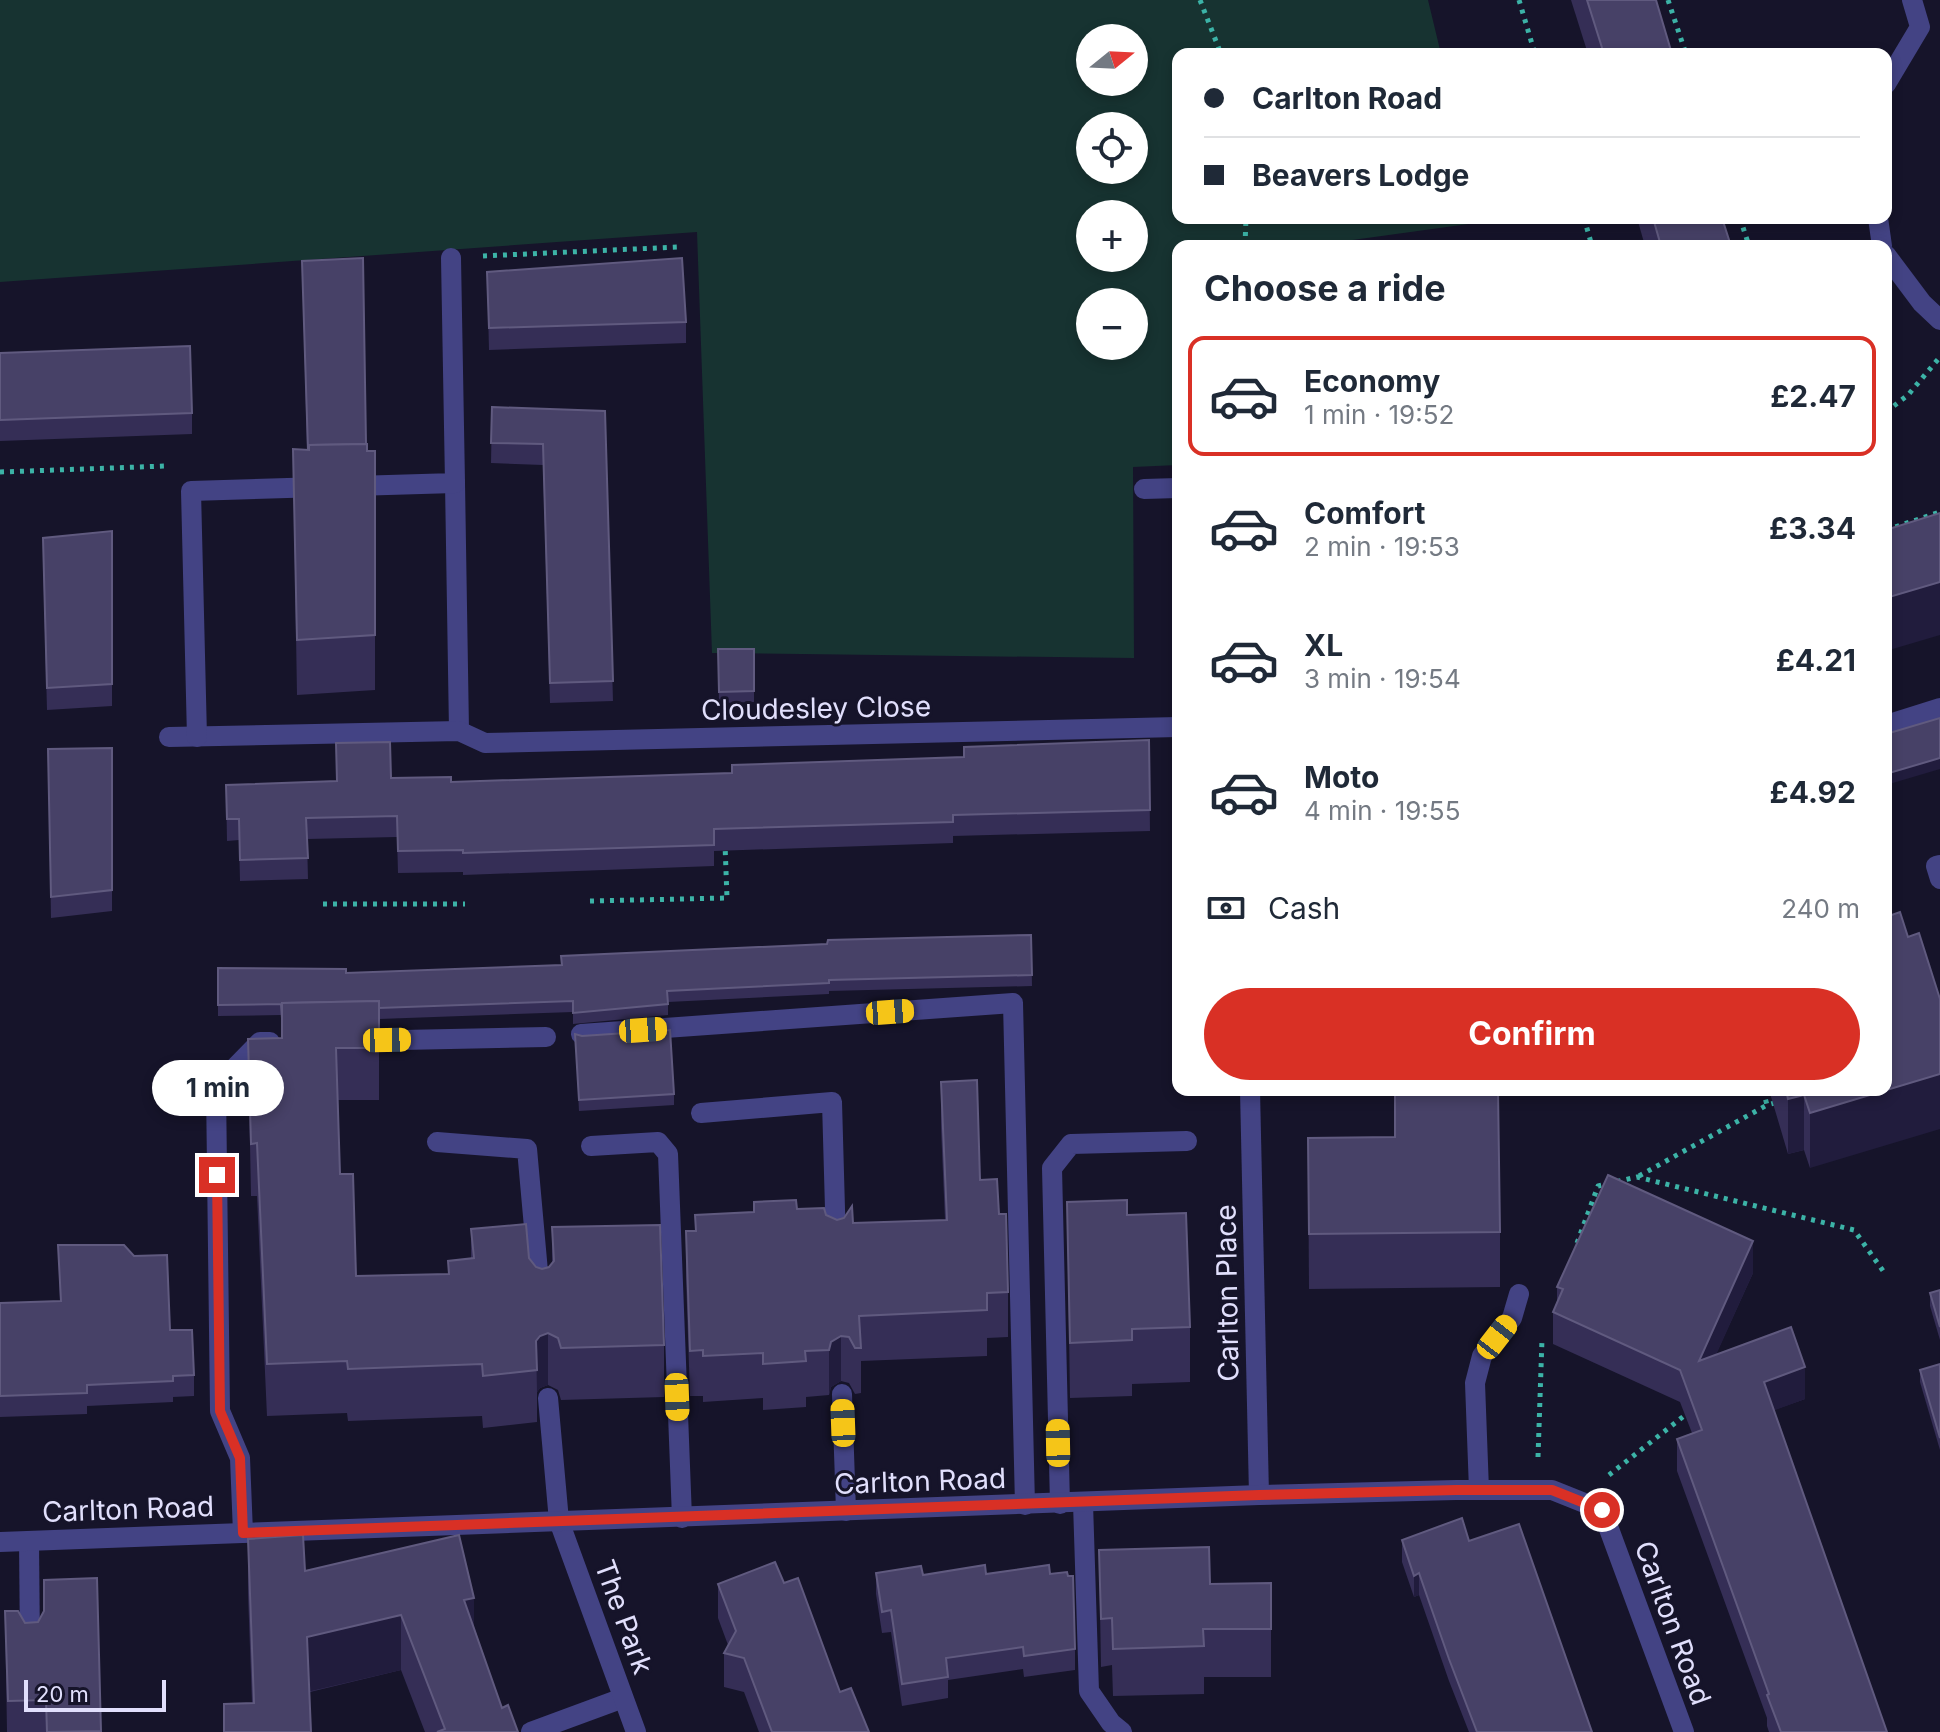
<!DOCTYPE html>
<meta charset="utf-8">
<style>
body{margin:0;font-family:Inter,sans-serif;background:#f2f2f3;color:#1f2937;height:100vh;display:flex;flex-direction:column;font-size:30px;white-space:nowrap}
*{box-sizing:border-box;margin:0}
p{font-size:26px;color:#747a83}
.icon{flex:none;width:44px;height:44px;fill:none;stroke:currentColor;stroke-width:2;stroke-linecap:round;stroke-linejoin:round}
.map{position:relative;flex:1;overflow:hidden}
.drawer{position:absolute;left:1172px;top:240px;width:720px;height:856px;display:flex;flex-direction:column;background:#fff;border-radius:16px;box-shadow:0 4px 12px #0003}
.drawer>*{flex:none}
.hud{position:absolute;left:1172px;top:48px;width:720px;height:176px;border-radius:16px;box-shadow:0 4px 12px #0003;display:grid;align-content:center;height:176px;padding:0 32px;background:#fff}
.needle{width:52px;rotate:72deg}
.tools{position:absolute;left:1076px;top:24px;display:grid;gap:16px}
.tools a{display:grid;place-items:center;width:72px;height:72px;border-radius:50%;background:#fff;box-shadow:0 4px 12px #0003;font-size:40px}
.scale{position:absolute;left:24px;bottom:20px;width:142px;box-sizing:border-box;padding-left:8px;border:4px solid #e1dffc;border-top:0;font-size:22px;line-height:28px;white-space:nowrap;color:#e1dffc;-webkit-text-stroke:6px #16142a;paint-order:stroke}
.end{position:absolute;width:36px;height:36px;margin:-18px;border:10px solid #d93025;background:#fff;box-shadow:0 0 0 4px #fff}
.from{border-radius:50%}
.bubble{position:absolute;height:56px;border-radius:28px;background:#fff;box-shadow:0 4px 12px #0003;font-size:26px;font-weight:700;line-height:56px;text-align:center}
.car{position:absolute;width:24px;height:48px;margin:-24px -12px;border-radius:10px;box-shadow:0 0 6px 2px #0007;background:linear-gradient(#f5c518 24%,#345 0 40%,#f5c518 0 76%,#345 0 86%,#f5c518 0)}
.hud b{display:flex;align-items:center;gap:28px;height:76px;font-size:30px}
.hud b+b{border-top:2px solid #e0e1e3}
.hud i{width:20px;height:20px;background:#1f2937}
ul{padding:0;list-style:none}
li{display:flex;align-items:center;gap:24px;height:120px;margin:0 16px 12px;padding:0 16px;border:4px solid transparent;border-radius:16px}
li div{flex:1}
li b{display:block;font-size:30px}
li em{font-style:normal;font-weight:700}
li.active{border-color:#d93025}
li>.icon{width:72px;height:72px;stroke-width:1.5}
h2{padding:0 32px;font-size:36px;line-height:96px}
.pay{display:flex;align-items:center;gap:20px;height:88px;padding:0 32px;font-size:30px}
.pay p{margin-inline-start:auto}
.primary-button{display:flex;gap:16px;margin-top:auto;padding:16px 32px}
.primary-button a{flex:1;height:92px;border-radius:48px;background:#d93025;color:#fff;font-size:32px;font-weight:700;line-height:92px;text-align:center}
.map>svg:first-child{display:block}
.green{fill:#173331;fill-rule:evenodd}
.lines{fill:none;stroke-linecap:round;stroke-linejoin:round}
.path{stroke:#3cb3a7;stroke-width:5;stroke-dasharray:4 6;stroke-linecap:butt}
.lane{stroke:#434384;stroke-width:20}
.street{stroke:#434384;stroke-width:20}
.wall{fill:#352e56}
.shaded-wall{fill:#211c3d}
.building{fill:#474167;stroke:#605a7f;stroke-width:2}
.route{stroke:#d93025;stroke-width:10}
.labels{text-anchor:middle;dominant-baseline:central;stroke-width:6;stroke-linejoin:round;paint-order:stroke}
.street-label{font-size:28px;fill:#e1dffc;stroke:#16142a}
</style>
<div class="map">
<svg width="1940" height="1732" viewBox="0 0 1940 1732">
<rect width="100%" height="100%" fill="#16142a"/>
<path class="green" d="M 0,0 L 1428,0 L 1441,54 L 1178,54 L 1178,218 L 1482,218 L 1483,222 L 1309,246 L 1178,246 L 1178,465 L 1133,467 L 1134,658 L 712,653 L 697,232 L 0,282 ZM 1090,38 L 1134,38 L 1134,82 L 1090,82 ZM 1090,126 L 1134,126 L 1134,170 L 1090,170 ZM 1090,214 L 1134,214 L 1134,258 L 1090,258 ZM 1090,302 L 1134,302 L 1134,346 L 1090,346 Z"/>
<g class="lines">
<g class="path">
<polyline points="1200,0 1221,54"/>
<polyline points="1519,0 1535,54"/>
<polyline points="1668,0 1686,54"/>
<polyline points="1584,218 1592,246"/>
<polyline points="1740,218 1749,246"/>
<polyline points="1245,246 1246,218"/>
<polyline points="483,256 678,247"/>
<polyline points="1886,412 1908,395 1940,357"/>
<polyline points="0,472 167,466"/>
<polyline points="1886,530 1940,512"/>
<polyline points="590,901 727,898 725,844"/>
<polyline points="323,904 465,904"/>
<polyline points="1763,1090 1767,1105 1778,1102"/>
<polyline points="1639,1176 1767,1105"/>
<polyline points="1577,1243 1598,1186 1637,1177 1854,1230 1886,1275"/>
<polyline points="1538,1457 1542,1339"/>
<polyline points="1609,1475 1689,1412"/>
</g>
<g class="lane">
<polyline points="581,1034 1013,1003 1025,1505"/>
<polyline points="354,1041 546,1037"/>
<polyline points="216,1087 260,1042 270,1042"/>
<polyline points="701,1113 832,1102 836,1245"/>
<polyline points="437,1142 527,1149 540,1294"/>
<polyline points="591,1146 658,1142 668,1154 682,1518"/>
<polyline points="842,1394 846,1511"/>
<polyline points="548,1398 559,1521"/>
<polyline points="1479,1490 1475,1383 1482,1356 1512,1318 1519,1294"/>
<polyline points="1083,1503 1089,1691 1111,1723 1122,1732"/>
<polyline points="1060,1504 1052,1168 1071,1144 1187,1141"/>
<polyline points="531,1732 623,1698"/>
</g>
<g class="street">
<polyline points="1886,84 1920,27 1912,0"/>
<polyline points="1878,218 1882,246"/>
<polyline points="1886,255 1922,303 1940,320"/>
<polyline points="455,483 459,731"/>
<polyline points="1144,489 1178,488"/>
<polyline points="1886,725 1940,708"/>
<polyline points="169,737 459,731 485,743 1178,727"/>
<polyline points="197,737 191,491 455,483 451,258"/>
<polyline points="1940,865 1936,866 1940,879"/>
<polyline points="216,1087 220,1411 240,1458 243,1533"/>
<polyline points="1250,1090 1259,1495"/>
<polyline points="559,1521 636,1732"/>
<polyline points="29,1541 30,1649"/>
<polyline points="0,1542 1259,1495 1456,1490 1552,1490 1602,1510 1684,1732"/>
</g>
</g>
<g class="wall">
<polygon points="1571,0 1656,0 1672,54 1588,54"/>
<polygon points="1637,218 1722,218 1731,246 1645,246"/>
<polygon points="302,261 367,451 375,451 375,690 297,695 293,449 307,450"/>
<polygon points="487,272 686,322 686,343 489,350"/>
<polygon points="0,353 192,413 192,434 0,441"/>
<polygon points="492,407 605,411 613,701 550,703 543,465 491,463"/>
<polygon points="112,531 112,706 47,710 43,559"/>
<polygon points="718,649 754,649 754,702 719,703"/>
<polygon points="1149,740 1150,831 953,836 953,843 714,851 714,866 463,875 463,872 398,873 397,837 307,839 308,879 240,881 239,840 227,841 226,785 336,781 391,778 451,782 732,773 964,757 964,747"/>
<polygon points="112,748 112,911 51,918 48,749"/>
<polygon points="1031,935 1032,986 829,991 829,994 668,1002 668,1015 573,1024 573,1012 379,1019 379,1100 338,1100 340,1174 356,1276 448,1274 448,1261 471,1258 471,1229 529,1258 536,1267 542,1269 549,1267 552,1263 552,1227 664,1345 664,1397 561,1400 558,1390 548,1385 540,1388 537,1392 537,1422 483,1428 482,1416 348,1421 347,1413 267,1416 257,1196 251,1196 248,1039 282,1038 281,1015 218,1016 218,968 346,973 562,965"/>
<polygon points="575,1034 674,1094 674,1105 579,1111"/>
<polygon points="941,1082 980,1180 999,1214 1008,1292 1008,1337 987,1338 987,1356 861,1361 861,1393 855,1394 849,1383 841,1381 831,1387 829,1395 806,1397 806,1407 763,1410 763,1398 703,1402 703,1396 690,1396 686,1277 686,1231 695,1231 695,1215 754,1212 754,1202 826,1215 837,1220 853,1223 945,1220 941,1128"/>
<polygon points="1769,1090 1886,1090 1810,1168 1804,1150 1788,1154"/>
<polygon points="1395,1137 1500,1232 1500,1287 1309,1289 1308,1138"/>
<polygon points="1067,1202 1127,1215 1190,1327 1190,1382 1132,1384 1132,1396 1070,1398"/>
<polygon points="58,1245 170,1330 194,1375 194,1396 173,1397 173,1402 87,1406 87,1414 0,1417 0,1303 60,1301"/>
<polygon points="1753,1273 1716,1354 1805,1399 1774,1410 1887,1732 1769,1732 1767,1726 1767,1718 1677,1471 1677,1439 1692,1433 1680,1402 1553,1344 1553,1312 1557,1303 1557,1287"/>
<polygon points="1940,1290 1940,1340 1930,1306 1930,1293"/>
<polygon points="1940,1364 1940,1450 1920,1382 1920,1370"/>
<polygon points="248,1539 305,1571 474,1627 502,1708 518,1732 425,1732 401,1670 310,1692 252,1703 248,1594"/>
<polygon points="1402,1540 1469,1541 1592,1732 1469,1732 1449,1681 1419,1595 1414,1597 1402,1562"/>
<polygon points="1099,1550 1210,1584 1271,1583 1271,1677 1204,1677 1204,1694 1113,1696 1112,1665 1101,1667"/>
<polygon points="876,1573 923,1575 1050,1574 1075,1649 1075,1670 1024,1677 1023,1669 948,1680 948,1698 902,1706 891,1632 882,1633 876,1594"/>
<polygon points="97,1578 101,1732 7,1732 5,1611 25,1623 38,1622"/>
<polygon points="784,1583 840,1692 869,1732 759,1732 744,1692 724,1687 724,1653 728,1645 718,1618 718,1584"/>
</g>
<g class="shaded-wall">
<polygon points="1940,582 1940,635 1886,651 1886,598"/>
<polygon points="1940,758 1940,769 1886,785 1886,774"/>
<polygon points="1940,1044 1940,1129 1810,1168 1810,1113"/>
<polygon points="1804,1095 1804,1150 1788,1154 1788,1099"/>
<polygon points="1753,1241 1753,1273 1699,1393 1699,1361"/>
<polygon points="548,1333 548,1385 540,1388 537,1392 536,1341 540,1336"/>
<polygon points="841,1336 841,1381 831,1387 829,1395 829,1350 831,1342"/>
<polygon points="1805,1367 1805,1399 1764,1414 1764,1382"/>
<polygon points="1419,1573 1419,1595 1414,1597 1414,1576"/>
<polygon points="474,1598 474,1653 464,1600"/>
<polygon points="401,1615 401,1670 307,1692 307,1637"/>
</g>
<g class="building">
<polygon points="1587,0 1656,0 1672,54 1604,54"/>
<polygon points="1653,218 1722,218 1731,246 1661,246"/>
<polygon points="363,258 366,444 309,445 309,450 308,450 302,261"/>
<polygon points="682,258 686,322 489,328 487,272"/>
<polygon points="190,346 192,413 0,420 0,353"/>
<polygon points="492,407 605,411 613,681 550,683 543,444 491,443"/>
<polygon points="367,444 367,451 375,451 375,635 297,640 293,449 309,450 309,445"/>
<polygon points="1940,513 1940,582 1886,598 1886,519 1889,529"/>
<polygon points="112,531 112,684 47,688 43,538"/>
<polygon points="718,649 754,649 754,691 719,692"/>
<polygon points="1940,718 1940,758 1886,774 1886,734"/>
<polygon points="1149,740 1150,810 953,815 953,822 714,829 714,845 463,853 463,850 398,851 397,816 306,818 308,858 240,860 239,819 227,819 226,785 337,781 336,743 390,742 391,778 451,777 451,782 732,773 732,765 964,757 964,747"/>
<polygon points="112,748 112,890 51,897 48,749"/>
<polygon points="1900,912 1908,937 1919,933 1940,999 1940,1074 1810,1113 1804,1095 1788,1099 1786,1090 1886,1090 1886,917"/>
<polygon points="1031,935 1032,975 829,980 829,983 667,991 668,1004 573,1013 573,1001 379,1008 379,1001 282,1003 282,1018 281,1004 218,1005 218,968 346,969 346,973 562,965 561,956 827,944 828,940"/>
<polygon points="379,1001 379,1048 336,1048 340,1174 353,1174 356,1276 449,1274 448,1261 474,1258 471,1229 526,1224 529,1258 536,1267 542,1269 549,1267 554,1261 552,1227 660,1225 664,1345 561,1348 558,1338 548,1333 540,1336 536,1341 537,1370 483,1376 482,1364 348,1369 347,1361 267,1364 257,1143 251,1144 248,1039 282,1038 282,1003"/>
<polygon points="670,1030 674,1094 579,1100 575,1034 582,1036"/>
<polygon points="977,1080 980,1180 997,1179 999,1214 1006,1214 1008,1292 987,1293 987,1310 859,1316 861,1348 855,1348 849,1337 841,1336 831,1342 829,1350 805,1351 806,1361 763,1364 763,1353 703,1356 703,1350 690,1351 686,1231 696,1231 695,1215 754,1212 754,1202 796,1200 797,1209 824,1208 826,1215 837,1220 844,1218 852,1206 853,1223 947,1220 941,1082"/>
<polygon points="1395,1090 1498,1090 1500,1232 1309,1234 1308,1138 1395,1137"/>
<polygon points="1608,1175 1753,1241 1699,1361 1791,1327 1805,1367 1764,1382 1887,1732 1781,1732 1767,1695 1769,1694 1677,1439 1702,1430 1680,1370 1553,1312 1563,1289 1557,1287"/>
<polygon points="1127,1200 1127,1215 1186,1213 1190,1327 1132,1329 1132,1340 1070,1343 1067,1202"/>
<polygon points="58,1245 124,1245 134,1256 167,1255 170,1330 192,1330 194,1375 173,1376 173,1381 87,1385 87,1393 0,1396 0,1303 61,1301"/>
<polygon points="1940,1290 1940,1327 1930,1293"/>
<polygon points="1940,1364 1940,1438 1920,1370"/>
<polygon points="1462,1518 1469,1541 1519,1524 1592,1732 1477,1732 1449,1659 1419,1573 1414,1576 1402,1540"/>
<polygon points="303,1535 305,1571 459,1535 474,1598 464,1600 502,1708 508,1705 518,1732 437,1732 445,1729 401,1615 307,1637 311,1732 224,1732 224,1704 254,1703 248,1539"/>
<polygon points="1209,1547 1210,1584 1271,1583 1271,1629 1203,1629 1204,1646 1113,1649 1112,1618 1101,1619 1099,1550"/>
<polygon points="775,1562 784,1583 798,1578 840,1692 851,1688 869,1732 772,1732 744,1658 724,1653 736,1631 718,1584"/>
<polygon points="985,1565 986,1574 1049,1565 1050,1574 1067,1572 1068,1576 1073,1576 1075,1649 1024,1656 1023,1647 946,1658 948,1677 902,1684 891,1610 882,1612 876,1573 921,1566 923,1575"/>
<polygon points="97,1578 101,1731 47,1732 46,1700 8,1701 5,1611 18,1611 25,1623 38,1622 44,1611 44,1580"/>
</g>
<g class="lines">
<polyline class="route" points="217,1175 220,1411 240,1458 243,1533 1259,1495 1456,1490 1552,1490 1602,1510"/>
</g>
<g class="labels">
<g class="street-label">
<text transform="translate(816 708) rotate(-1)">Cloudesley Close</text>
<text transform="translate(1227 1293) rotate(-91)">Carlton Place</text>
<text transform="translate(920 1481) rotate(-2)">Carlton Road</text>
<text transform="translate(128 1509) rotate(-2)">Carlton Road</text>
<text transform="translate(624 1617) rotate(70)">The Park</text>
<text transform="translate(1673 1623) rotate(70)">Carlton Road</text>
</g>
</g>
</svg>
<div class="tools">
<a><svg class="needle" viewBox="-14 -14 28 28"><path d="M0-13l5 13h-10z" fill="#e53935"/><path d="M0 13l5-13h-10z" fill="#747a83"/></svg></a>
<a><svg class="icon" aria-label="locate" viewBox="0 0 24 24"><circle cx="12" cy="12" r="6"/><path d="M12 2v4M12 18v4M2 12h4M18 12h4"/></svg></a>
<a>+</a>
<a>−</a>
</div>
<div class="scale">20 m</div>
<i class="end from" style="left:1602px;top:1510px"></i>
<i class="end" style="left:217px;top:1175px"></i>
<div class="bubble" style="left:152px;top:1060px;width:132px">1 min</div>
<i class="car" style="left:890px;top:1012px;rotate:86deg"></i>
<i class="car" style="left:643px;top:1030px;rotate:86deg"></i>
<i class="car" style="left:387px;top:1040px;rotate:89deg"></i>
<i class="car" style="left:1497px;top:1337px;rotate:38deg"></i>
<i class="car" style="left:677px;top:1397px;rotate:178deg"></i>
<i class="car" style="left:843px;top:1423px;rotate:358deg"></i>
<i class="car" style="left:1058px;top:1443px;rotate:359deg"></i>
<div class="hud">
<b><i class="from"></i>Carlton Road</b>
<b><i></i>Beavers Lodge</b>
</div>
<section class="drawer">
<h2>Choose a ride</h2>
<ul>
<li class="active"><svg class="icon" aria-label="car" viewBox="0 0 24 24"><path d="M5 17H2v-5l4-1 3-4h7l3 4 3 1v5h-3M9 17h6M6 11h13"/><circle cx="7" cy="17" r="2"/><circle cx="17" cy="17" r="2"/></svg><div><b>Economy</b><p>1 min · 19:52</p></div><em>£2.47</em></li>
<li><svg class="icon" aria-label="car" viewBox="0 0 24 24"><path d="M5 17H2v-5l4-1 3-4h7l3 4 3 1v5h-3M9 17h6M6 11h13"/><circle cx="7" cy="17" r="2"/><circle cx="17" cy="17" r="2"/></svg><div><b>Comfort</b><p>2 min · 19:53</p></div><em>£3.34</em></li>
<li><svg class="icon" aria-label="car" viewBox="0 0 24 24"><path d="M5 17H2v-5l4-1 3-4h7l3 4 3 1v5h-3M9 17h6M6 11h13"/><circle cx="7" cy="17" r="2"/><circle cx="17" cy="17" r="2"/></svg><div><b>XL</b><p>3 min · 19:54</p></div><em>£4.21</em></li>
<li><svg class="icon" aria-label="car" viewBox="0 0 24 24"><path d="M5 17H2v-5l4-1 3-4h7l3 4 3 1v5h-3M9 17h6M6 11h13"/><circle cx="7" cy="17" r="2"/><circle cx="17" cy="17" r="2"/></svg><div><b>Moto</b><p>4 min · 19:55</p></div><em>£4.92</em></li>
</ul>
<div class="pay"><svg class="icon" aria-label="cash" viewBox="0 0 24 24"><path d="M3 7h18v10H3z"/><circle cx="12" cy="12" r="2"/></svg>Cash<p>240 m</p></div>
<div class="primary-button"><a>Confirm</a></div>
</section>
</div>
